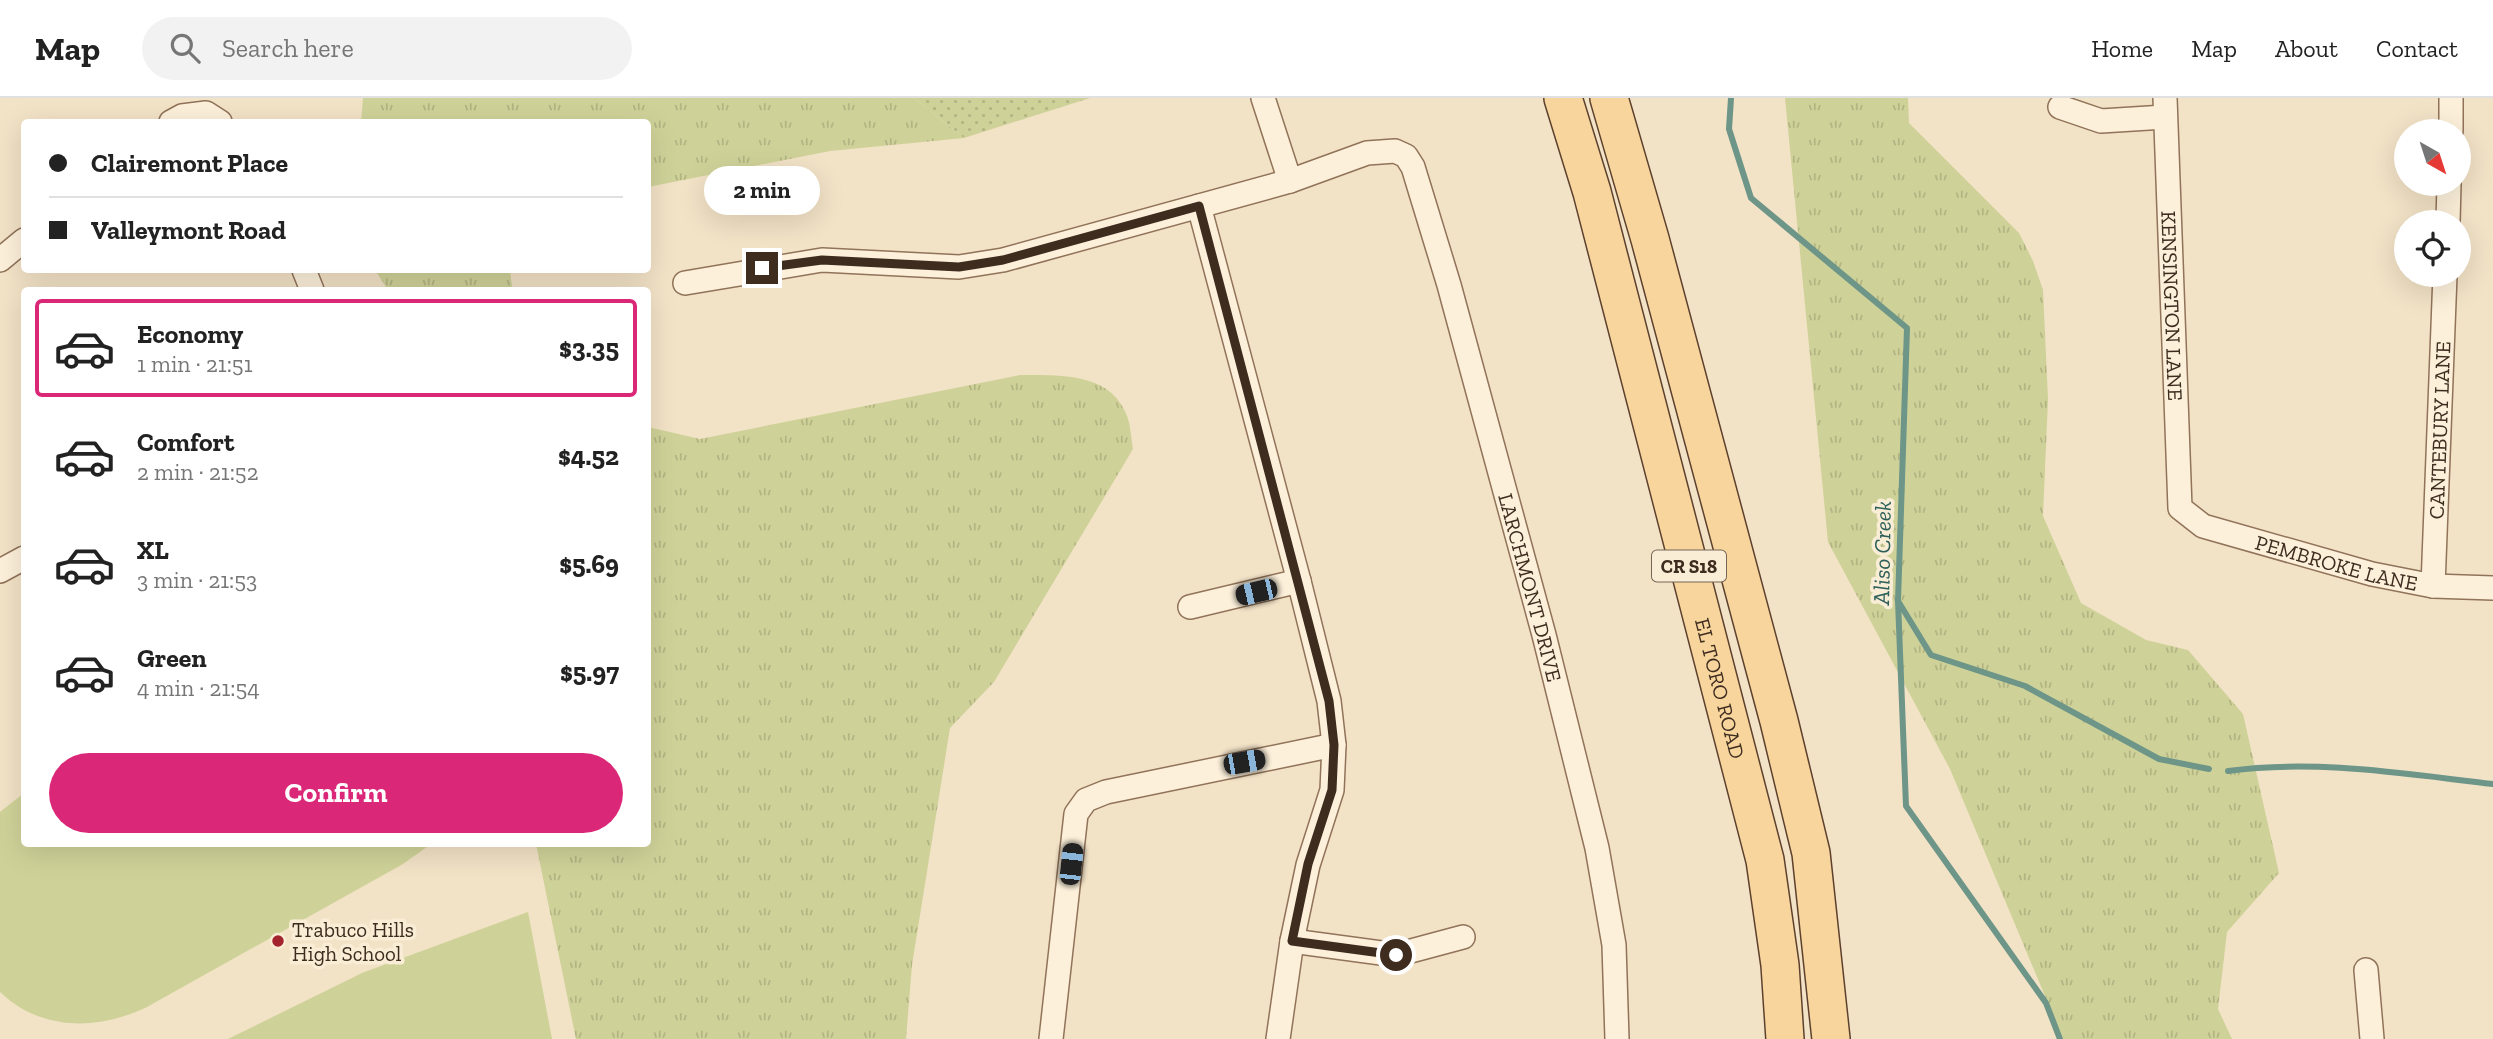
<!DOCTYPE html>
<meta charset="utf-8">
<style>
body{margin:0;font-family:"Zilla Slab",serif;background:#f2f2f2;color:#222;height:100vh;display:flex;flex-direction:column;font-size:26px;white-space:nowrap}
*{box-sizing:border-box;margin:0}
p{font-size:23px;color:#767676}
.icon{flex:none;width:38px;height:38px;fill:none;stroke:currentColor;stroke-width:2;stroke-linecap:round;stroke-linejoin:round}
.map{position:relative;flex:1;overflow:hidden}
.drawer{position:absolute;left:21px;top:189px;width:630px;height:560px;display:flex;flex-direction:column;background:#fff;border-radius:7px;box-shadow:0 7px 28px #0002}
.drawer>*{flex:none}
.hud{position:absolute;left:21px;top:21px;width:630px;height:154px;border-radius:7px;box-shadow:0 7px 28px #0002;display:grid;align-content:center;height:154px;padding:0 28px;background:#fff}
.needle{width:46px;rotate:141deg}
.fabs{position:absolute;left:2394px;top:21px;display:grid;gap:14px}
.fabs a{display:grid;place-items:center;width:77px;height:77px;border-radius:50%;background:#fff;box-shadow:0 7px 28px #0002;font-size:35px}
.end{position:absolute;width:32px;height:32px;margin:-16px;border:9px solid #3e2c1f;background:#fff;box-shadow:0 0 0 4px #fff}
.from{border-radius:50%}
.bubble{position:absolute;height:49px;border-radius:24px;background:#fff;box-shadow:0 7px 28px #0002;font-size:23px;font-weight:700;line-height:49px;text-align:center}
.car{position:absolute;width:21px;height:42px;margin:-21px -10px;border-radius:9px;box-shadow:0 0 5px 2px #0007;background:linear-gradient(#222 24%,#8ab4d8 0 40%,#222 0 76%,#8ab4d8 0 86%,#222 0)}
.hud b{display:flex;align-items:center;gap:24px;height:66px;font-size:26px}
.hud b+b{border-top:2px solid #e0e0e0}
.hud i{width:18px;height:18px;background:#222}
ul{padding:12px 0 0;list-style:none}
li{display:flex;align-items:center;gap:21px;height:98px;margin:0 14px 10px;padding:0 14px;border:4px solid transparent;border-radius:7px}
li div{flex:1}
li b{display:block;font-size:26px}
li em{font-style:normal;font-weight:700}
li.current{border-color:#db2777}
li>.icon{width:63px;height:63px;stroke-width:1.5}
.cta{display:flex;gap:14px;margin-top:auto;padding:14px 28px}
.cta a{flex:1;height:80px;border-radius:42px;background:#db2777;color:#fff;font-size:28px;font-weight:700;line-height:80px;text-align:center}
header{display:flex;align-items:center;gap:42px;box-sizing:border-box;height:98px;padding:0 35px;background:#fff;border-bottom:2px solid #e0e0e0}
header strong{font-size:33px}
nav{display:flex;gap:38px;margin-inline-start:auto;font-size:24px}
.search{width:490px;height:63px;background:#f2f2f2;display:flex;align-items:center;gap:18px;box-sizing:border-box;padding:0 24px;border-radius:38px;color:#767676;font-size:26px}
.map>svg:first-child{display:block}
.grass{fill:url(#grass-tufts)}
.park{fill:url(#park-dots)}
.pitch{fill:#cfd298}
.lines{fill:none;stroke-linecap:round;stroke-linejoin:round}
.stream{stroke:#6d9588;stroke-width:6}
.minor-casing{stroke:#907359;stroke-width:26}
.primary-casing{stroke:#5d412e;stroke-width:40}
.minor{stroke:#fcf0da;stroke-width:23}
.primary{stroke:#f7d59c;stroke-width:37}
.route{stroke:#3e2c1f;stroke-width:9}
.poi-dot{fill:#a4242d;stroke:#f9edd6;stroke-width:2.5}
.labels{text-anchor:middle;dominant-baseline:central;stroke-width:7;stroke-linejoin:round;paint-order:stroke}
.shield{fill:#f9edd6;stroke:#766656;stroke-width:2}
.shield-label{font-size:19px;font-weight:bold;fill:#3e2c1f}
.street-label{font-size:21px;fill:#3e2c1f;stroke:#f9edd6}
.poi-label{font-size:21px;fill:#3e2c1f;stroke:#f9edd6;text-anchor:start}
.water-label{font-size:23px;font-style:italic;fill:#2d5f59;stroke:#f9edd6}
</style>
<header>
<strong>Map</strong>
<div class="search"><svg class="icon" aria-label="search" viewBox="0 0 24 24"><circle cx="10" cy="10" r="6"/><path d="M15 15l6 6"/></svg>Search here</div>
<nav><a>Home</a><a>Map</a><a>About</a><a>Contact</a></nav>
</header>
<div class="map">
<svg width="2493" height="941" viewBox="0 0 2493 941">
<defs>
<pattern id="grass-tufts" width="24" height="20" patternUnits="userSpaceOnUse" patternTransform="scale(1.75)"><rect width="24" height="20" fill="#cfd298"/><path d="M3 7l-1-3M5 7V3M7 7l1-3M15 17l-1-3M17 17v-4M19 17l1-3" fill="none" stroke="#b3b483"/></pattern>
<pattern id="park-dots" width="8" height="8" patternUnits="userSpaceOnUse" patternTransform="scale(1.75)"><rect width="8" height="8" fill="#cfd298"/><path d="M2 2h.1M6 6h.1" fill="none" stroke="#b3b483" stroke-width="1.8" stroke-linecap="round"/></pattern>
</defs>
<rect width="100%" height="100%" fill="#f2e2c6"/>
<g class="grass">
<polygon points="363,0 914,0 964,40 830,53 648,89 648,24 361,24"/>
<polygon points="1785,0 1908,0 1909,25 2019,135 2033,163 2043,192 2048,301 2043,418 2081,505 2146,542 2188,552 2243,616 2279,775 2227,834 2218,911 2232,941 2063,941 1950,671 1828,444"/>
<polygon points="375,172 510,172 512,189 558,192 388,192"/>
<path d="M 1020,277 C 1059,277 1111,274 1127,318 C 1131,328 1131,341 1133,351 L 994,584 L 950,630 L 912,867 L 906,941 L 576,941 L 536,746 L 648,746 L 648,329 L 700,341 Z"/>
</g>
<polygon class="park" points="914,0 1090,0 964,40"/>
<g class="pitch">
<path d="M 24,695 L 24,746 L 431,746 L 403,766 L 147,909 C 99,932 42,934 0,894 L 0,714 Z"/>
<polygon points="528,814 552,941 228,941 362,875"/>
</g>
<g class="lines">
<g class="stream">
<polyline points="1731,0 1729,31 1751,100 1907,230 1898,503 1906,708 2046,905 2060,941"/>
<polyline points="1898,503 1931,557 2025,588 2159,661 2209,671"/>
<path d="M 2228,673 C 2316,661 2405,676 2493,686"/>
</g>
<defs>
<g id="minor">
<polyline points="1263,0 1290,83"/>
<path id="s1" d="M 2165,0 L 2180,410 L 2203,428 L 2372,476 L 2433,488 L 2493,490"/>
<polyline points="2451,0 2451,33"/>
<polyline points="2060,9 2101,23 2165,19"/>
<polyline points="171,24 182,18 206,15 220,24"/>
<polyline points="1199,108 1299,483 1329,603 1334,647 1332,692 1308,767 1292,843 1278,941"/>
<polyline points="2448,124 2449,86"/>
<polyline points="0,162 24,142"/>
<polyline points="304,172 312,192"/>
<path id="s2" d="M 685,185 L 822,162 L 959,169 L 1003,162 L 1290,83 L 1367,55 L 1395,53 L 1406,58 L 1413,69 L 1449,187 L 1544,537 L 1597,750 L 1614,847 L 1617,941"/>
<polyline points="0,473 24,460"/>
<path id="s3" d="M 2433,488 L 2445,177"/>
<polyline points="1190,509 1299,483"/>
<polyline points="1292,843 1396,857 1463,839"/>
<polyline points="2366,872 2372,941"/>
<polyline points="1051,941 1076,716 1086,702 1106,694 1334,647"/>
</g>
<g id="primary">
<path id="s4" d="M 1563,0 L 1592,94 L 1765,762 L 1780,867 L 1785,941"/>
<polyline points="1609,0 1650,141 1779,623 1811,755 1831,941"/>
</g>
</defs>
<use href="#minor" class="minor-casing"/>
<use href="#primary" class="primary-casing"/>
<use href="#minor" class="minor"/>
<use href="#primary" class="primary"/>
</g>
<g class="lines">
<polyline class="route" points="762,170 822,162 959,169 1003,162 1199,108 1329,603 1334,647 1332,692 1308,766 1292,843 1396,857"/>
</g>
<circle class="poi-dot" cx="278" cy="843" r="7"/>
<g class="labels">
<rect class="shield" x="1652" y="452.5" width="74" height="31" rx="5"/>
<g class="shield-label">
<text x="1689" y="468">CR S18</text>
</g>
<g class="street-label">
<text stroke="none"><textPath href="#s1" startOffset="208">KENSINGTON LANE</textPath></text>
<text stroke="none"><textPath href="#s3" startOffset="156">CANTEBURY LANE</textPath></text>
<text stroke="none"><textPath href="#s1" startOffset="578">PEMBROKE LANE</textPath></text>
<text stroke="none"><textPath href="#s2" startOffset="1190">LARCHMONT DRIVE</textPath></text>
<text stroke="none"><textPath href="#s4" startOffset="611">EL TORO ROAD</textPath></text>
</g>
<g class="poi-label">
<text x="292" y="831">Trabuco Hills<tspan x="292" dy="24">High School</tspan></text>
</g>
<g class="water-label">
<text transform="translate(1882 455) rotate(-89)">Aliso Creek</text>
</g>
</g>
</svg>
<div class="fabs">
<a><svg class="needle" viewBox="-14 -14 28 28"><path d="M0-13l5 13h-10z" fill="#e53935"/><path d="M0 13l5-13h-10z" fill="#767676"/></svg></a>
<a><svg class="icon" aria-label="locate" viewBox="0 0 24 24"><circle cx="12" cy="12" r="6"/><path d="M12 2v4M12 18v4M2 12h4M18 12h4"/></svg></a>
</div>
<i class="end from" style="left:1396px;top:857px"></i>
<i class="end" style="left:762px;top:170px"></i>
<div class="bubble" style="left:704px;top:68px;width:116px">2 min</div>
<i class="car" style="left:1256px;top:494px;rotate:257deg"></i>
<i class="car" style="left:1244px;top:664px;rotate:80deg"></i>
<i class="car" style="left:1071px;top:766px;rotate:6deg"></i>
<div class="hud">
<b><i class="from"></i>Clairemont Place</b>
<b><i></i>Valleymont Road</b>
</div>
<section class="drawer">
<ul>
<li class="current"><svg class="icon" aria-label="car" viewBox="0 0 24 24"><path d="M5 17H2v-5l4-1 3-4h7l3 4 3 1v5h-3M9 17h6M6 11h13"/><circle cx="7" cy="17" r="2"/><circle cx="17" cy="17" r="2"/></svg><div><b>Economy</b><p>1 min · 21:51</p></div><em>$3.35</em></li>
<li><svg class="icon" aria-label="car" viewBox="0 0 24 24"><path d="M5 17H2v-5l4-1 3-4h7l3 4 3 1v5h-3M9 17h6M6 11h13"/><circle cx="7" cy="17" r="2"/><circle cx="17" cy="17" r="2"/></svg><div><b>Comfort</b><p>2 min · 21:52</p></div><em>$4.52</em></li>
<li><svg class="icon" aria-label="car" viewBox="0 0 24 24"><path d="M5 17H2v-5l4-1 3-4h7l3 4 3 1v5h-3M9 17h6M6 11h13"/><circle cx="7" cy="17" r="2"/><circle cx="17" cy="17" r="2"/></svg><div><b>XL</b><p>3 min · 21:53</p></div><em>$5.69</em></li>
<li><svg class="icon" aria-label="car" viewBox="0 0 24 24"><path d="M5 17H2v-5l4-1 3-4h7l3 4 3 1v5h-3M9 17h6M6 11h13"/><circle cx="7" cy="17" r="2"/><circle cx="17" cy="17" r="2"/></svg><div><b>Green</b><p>4 min · 21:54</p></div><em>$5.97</em></li>
</ul>
<div class="cta"><a>Confirm</a></div>
</section>
</div>
